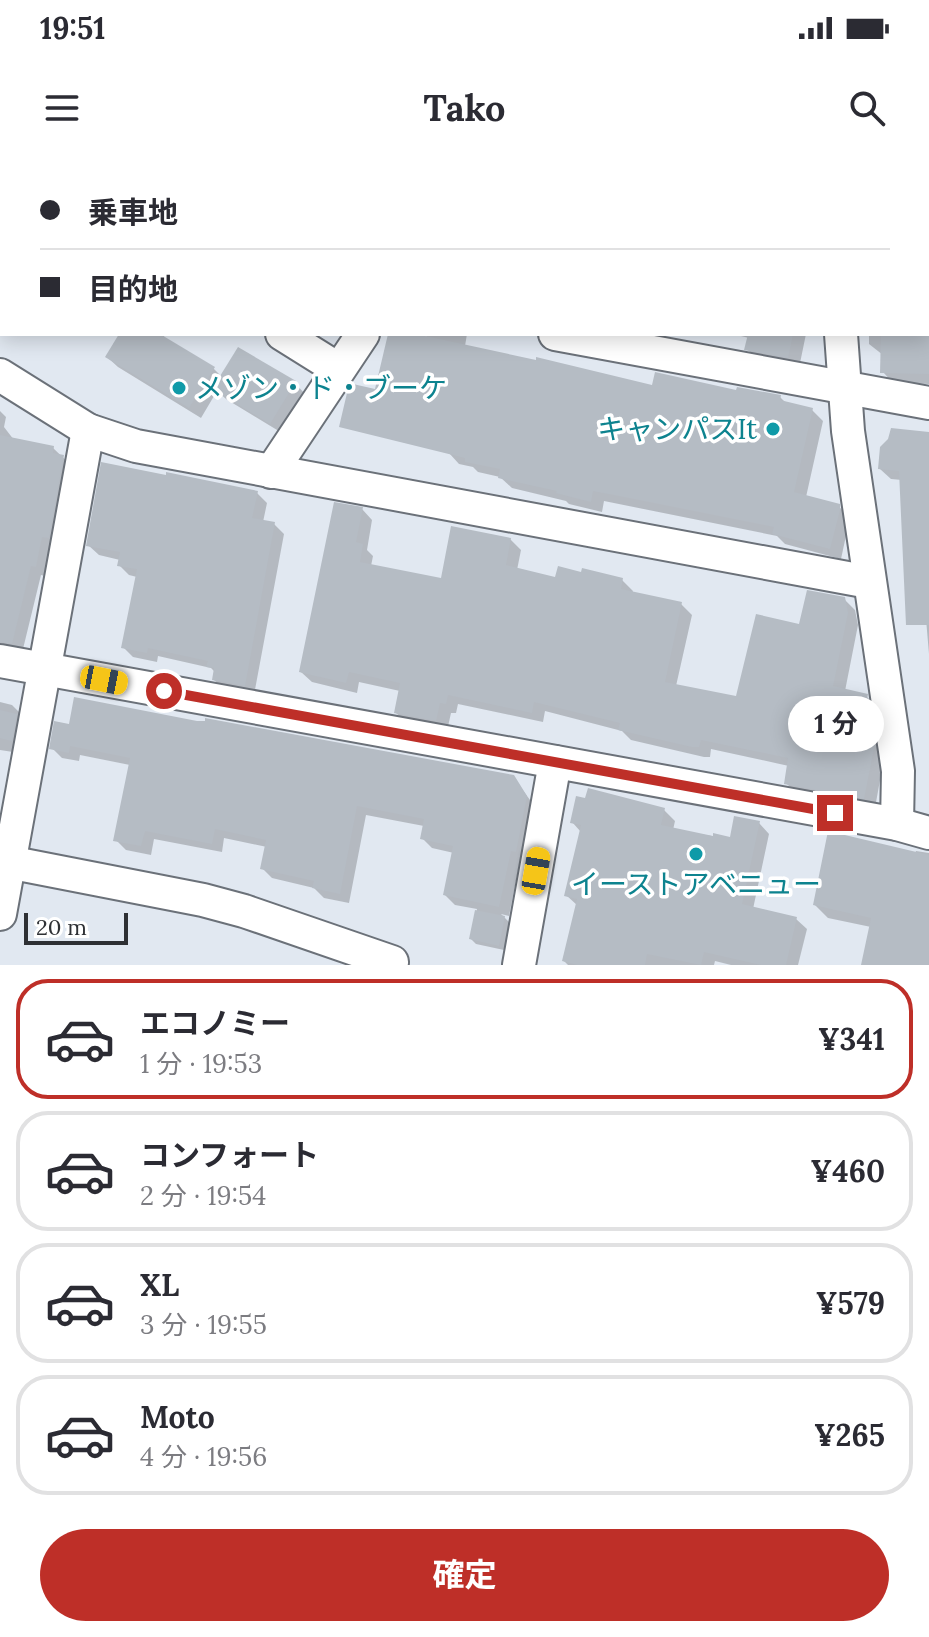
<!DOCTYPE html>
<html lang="ja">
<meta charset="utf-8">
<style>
body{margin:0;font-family:Lora,"Noto Sans JP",serif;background:#f2f2f3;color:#2b2b33;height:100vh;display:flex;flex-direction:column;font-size:30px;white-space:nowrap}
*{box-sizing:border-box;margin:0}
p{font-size:26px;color:#7c7c81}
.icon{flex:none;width:44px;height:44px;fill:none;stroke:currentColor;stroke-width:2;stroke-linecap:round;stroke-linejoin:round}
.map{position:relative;height:805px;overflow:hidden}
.side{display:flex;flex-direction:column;background:#fff;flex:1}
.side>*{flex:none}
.hud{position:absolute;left:0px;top:0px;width:930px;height:176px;box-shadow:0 4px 20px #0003;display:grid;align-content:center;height:176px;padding:0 40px;background:#fff}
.scale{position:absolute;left:24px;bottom:20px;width:104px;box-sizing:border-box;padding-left:8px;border:4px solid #2e3034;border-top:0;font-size:22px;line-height:28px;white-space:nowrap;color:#2e3034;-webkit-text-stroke:6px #fff;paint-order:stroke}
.end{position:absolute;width:36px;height:36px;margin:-18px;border:10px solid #be2f28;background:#fff;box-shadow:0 0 0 4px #fff}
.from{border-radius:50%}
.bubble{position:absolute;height:56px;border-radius:28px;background:#fff;box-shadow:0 4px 20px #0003;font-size:26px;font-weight:700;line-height:56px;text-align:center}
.car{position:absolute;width:24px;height:48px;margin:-24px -12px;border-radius:10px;box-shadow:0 0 6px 2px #0007;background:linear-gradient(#f5c518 24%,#345 0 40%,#f5c518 0 76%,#345 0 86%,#f5c518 0)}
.hud b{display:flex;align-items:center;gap:28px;height:76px;font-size:30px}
.hud b+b{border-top:2px solid #e1e1e2}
.hud i{width:20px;height:20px;background:#2b2b33}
ul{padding:14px 0 0;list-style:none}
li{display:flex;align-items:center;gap:24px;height:120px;margin:0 16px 12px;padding:0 24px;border:4px solid #e1e1e2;border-radius:32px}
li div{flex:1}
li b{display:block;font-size:30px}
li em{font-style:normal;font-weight:700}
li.selected{border-color:#be2f28}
li>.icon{width:72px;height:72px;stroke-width:1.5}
.button{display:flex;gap:16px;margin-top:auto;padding:16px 40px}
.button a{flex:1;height:92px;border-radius:48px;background:#be2f28;color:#fff;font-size:32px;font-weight:700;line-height:92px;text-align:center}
.status{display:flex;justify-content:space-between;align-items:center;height:56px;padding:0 40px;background:#fff;direction:ltr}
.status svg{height:22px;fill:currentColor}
header{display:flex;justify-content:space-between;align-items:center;height:104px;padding:0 40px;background:#fff;font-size:36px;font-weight:700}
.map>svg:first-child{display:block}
.shadow{fill:#0003}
.building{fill:#b5bcc4}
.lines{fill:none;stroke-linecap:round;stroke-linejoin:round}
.street-casing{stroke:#6b7179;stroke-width:36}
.street{stroke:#fff;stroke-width:32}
.route{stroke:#be2f28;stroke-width:10}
.culture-dot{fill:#0f9aa8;stroke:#fff;stroke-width:3}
.labels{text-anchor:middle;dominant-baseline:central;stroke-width:7;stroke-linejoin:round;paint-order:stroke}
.culture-label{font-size:28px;fill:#0d838f;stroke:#fff;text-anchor:start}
</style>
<div class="status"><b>19:51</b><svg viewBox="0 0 49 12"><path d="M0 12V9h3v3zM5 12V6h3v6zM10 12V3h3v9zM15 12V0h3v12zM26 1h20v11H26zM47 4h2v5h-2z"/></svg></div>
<header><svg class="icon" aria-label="menu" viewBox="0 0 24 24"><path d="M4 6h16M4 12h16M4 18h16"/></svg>Tako<svg class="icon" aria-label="search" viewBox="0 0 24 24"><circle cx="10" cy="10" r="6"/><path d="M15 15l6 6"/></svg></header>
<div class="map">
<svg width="929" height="805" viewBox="0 0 929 805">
<rect width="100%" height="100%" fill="#e1e8f1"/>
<g class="shadow">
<polygon points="26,0 165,0 168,2 27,2"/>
<polygon points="192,0 281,0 285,2 190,2"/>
<polygon points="290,0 326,0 329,2 289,2"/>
<polygon points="570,0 609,0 570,2"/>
<polygon points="897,0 929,0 929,224 893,223 883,212 883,195 869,184 869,174 928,174 928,2 897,2"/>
<polygon points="0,21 2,22 2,97 0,96"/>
<polygon points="121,174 163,174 165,179 214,209 222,217 295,223 305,234 282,273 226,239 217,231 201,258 118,207 107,197"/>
<polygon points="390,174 407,174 426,178 427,174 467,174 465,186 654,228 780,237 787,244 812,250 823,261 806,337 838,346 850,357 841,399 785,384 777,376 604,341 602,352 569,344 566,341 512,328 500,317 478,312 473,307 459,304 449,293"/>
<polygon points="733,174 806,174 799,208 758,200 747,189 749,178"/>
<polygon points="0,251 6,257 4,267 14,280 53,288 73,307 45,416 41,415 23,489 0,483"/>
<polygon points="929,274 929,494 923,424 902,320 891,319 880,309"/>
<polygon points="257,333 267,343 263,362 274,364 284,374 254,535 225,530 214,520 216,513 211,508 158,496 157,502 133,497 123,487 137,417 129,415 119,405 120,400 99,395 88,385"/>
<polygon points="362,349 372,360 367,390 373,396 371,406 442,420 510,379 521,390 517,410 557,420 622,420 633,431 632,434 681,444 692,455 676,526 738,539 800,466 844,439 855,450 858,465 845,531 866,536 877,547 871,577 880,585 882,609 875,648 797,634 786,623 789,606 711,589 710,597 704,597 631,580 622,571 545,551 543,562 458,544 456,553 451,553 447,571 407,563 396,553 400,531 359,522 357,533 312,522 301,512"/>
<polygon points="0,542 12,545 21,554 20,588 14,587 13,592 0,590"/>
<polygon points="196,563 513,617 536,648 525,701 520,700 509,756 501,754 510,763 504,790 476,784 471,779 477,749 455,745 445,735 454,693 432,688 422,678 424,666 366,655 349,743 324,738 314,728 272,718 262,708 267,687 224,678 222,692 154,679 151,695 126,690 116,680 130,605 80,595 79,601 62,598 52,588 70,567"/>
<polygon points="664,650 675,661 673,670 731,679 759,663 769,674 753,749 796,759 807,769 798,805 731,805 715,801 714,805 568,805 564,801 578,746 566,735 581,672 572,662"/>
<polygon points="916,691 929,693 929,805 863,805 871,767 828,758 815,745 915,694"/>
</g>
<g class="building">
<polygon points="119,174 160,174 215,207 189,248 105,197"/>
<polygon points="388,174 416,174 536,200 536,197 652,225 655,212 736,230 737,227 781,235 780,240 813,248 794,332 840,344 840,350 830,389 772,374 774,367 609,334 593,331 591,342 556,333 557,331 498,318 500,309 465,302 465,298 339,267 347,233 353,224 375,229"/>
<polygon points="748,174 793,174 788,198 744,190"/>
<polygon points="881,174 929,174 929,214 880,213"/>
<polygon points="238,187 296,221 270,264 212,229"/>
<polygon points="891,268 929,272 929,465 906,465 899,311 878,309 880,287 888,279"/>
<polygon points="0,275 54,286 53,293 64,295 49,378 42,377 36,407 31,406 12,484 0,482"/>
<polygon points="101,302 166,315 166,312 258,331 252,358 275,362 245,526 212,520 214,508 206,507 208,501 148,488 147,493 121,488 137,409 117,406 120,392 86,386"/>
<polygon points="334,342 363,347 356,382 363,384 360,402 441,418 451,366 511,378 506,405 555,417 558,406 581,412 582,408 623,418 621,429 682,442 665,522 736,536 756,454 799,464 807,430 845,437 848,453 833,526 868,534 860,573 873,571 875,583 864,639 784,624 788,598 701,580 699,587 692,587 618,570 620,563 534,542 532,553 448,535 446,544 440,543 436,561 394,553 400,523 349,512 346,523 299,512"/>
<polygon points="74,537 197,561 205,561 205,558 514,615 527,636 516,692 511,691 499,747 443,735 453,686 420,679 424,659 357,646 340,734 312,728 314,721 260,709 266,680 215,669 212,684 145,671 141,686 113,681 130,598 70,586 69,593 49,589 54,561 69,564"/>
<polygon points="0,550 17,554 12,581 0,578"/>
<polygon points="588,628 665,648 661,665 713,676 713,673 730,677 734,656 760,661 742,744 797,757 786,805 761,805 704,792 701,805 647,794 645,805 577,805 562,801 577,739 564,736 581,665 570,663 576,636 585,638"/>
<polygon points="828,671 929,695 929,805 861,805 871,758 813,745"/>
<polygon points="475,750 505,756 499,786 469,779"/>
</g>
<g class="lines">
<defs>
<g id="street">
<polyline points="3,0 6,2"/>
<polyline points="367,0 371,2"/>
<polyline points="690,0 701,2"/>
<polyline points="481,2 483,0"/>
<polyline points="847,2 847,0"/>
<polyline points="282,174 338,209"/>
<polyline points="555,174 929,243"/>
<polyline points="841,174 848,271 898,611 897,664"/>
<polyline points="0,215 88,270 136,286 869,422"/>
<polyline points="271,312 363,174"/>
<polyline points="0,501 897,664 929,673"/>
<polyline points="8,702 203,740 244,751 392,802"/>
<polyline points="0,754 88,270"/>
<polyline points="519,805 555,602"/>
</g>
</defs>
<use href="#street" class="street-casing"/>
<use href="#street" class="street"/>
</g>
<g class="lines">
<polyline class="route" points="164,531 835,653"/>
</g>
<g class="culture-dot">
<circle cx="179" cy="228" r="8"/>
<circle cx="773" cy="269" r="8"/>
<circle cx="696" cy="694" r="8"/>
</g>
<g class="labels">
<g class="culture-label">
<text x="195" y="228">メゾン・ド・ブーケ</text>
<text x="757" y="269" text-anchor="end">キャンパスIt</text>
<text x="696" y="724" text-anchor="middle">イーストアベニュー</text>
</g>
</g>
</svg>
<div class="scale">20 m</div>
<i class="end from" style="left:164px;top:531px"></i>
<i class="end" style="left:835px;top:653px"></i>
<div class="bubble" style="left:788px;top:536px;width:96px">1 分</div>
<i class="car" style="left:104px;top:520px;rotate:101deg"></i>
<i class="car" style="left:536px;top:711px;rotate:10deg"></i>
<div class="hud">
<b><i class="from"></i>乗車地</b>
<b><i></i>目的地</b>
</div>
</div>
<section class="side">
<ul>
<li class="selected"><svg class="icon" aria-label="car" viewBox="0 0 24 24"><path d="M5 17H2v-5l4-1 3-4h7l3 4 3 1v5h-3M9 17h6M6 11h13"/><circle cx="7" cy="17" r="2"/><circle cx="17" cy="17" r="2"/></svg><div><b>エコノミー</b><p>1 分 · 19:53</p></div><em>¥341</em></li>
<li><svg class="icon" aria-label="car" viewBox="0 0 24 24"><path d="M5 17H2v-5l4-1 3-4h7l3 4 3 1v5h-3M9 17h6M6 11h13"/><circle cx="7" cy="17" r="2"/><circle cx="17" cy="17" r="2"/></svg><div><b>コンフォート</b><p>2 分 · 19:54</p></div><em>¥460</em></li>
<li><svg class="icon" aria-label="car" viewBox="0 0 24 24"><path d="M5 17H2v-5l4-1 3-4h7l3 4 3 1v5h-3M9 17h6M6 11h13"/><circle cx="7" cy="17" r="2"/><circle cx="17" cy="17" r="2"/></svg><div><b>XL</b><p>3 分 · 19:55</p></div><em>¥579</em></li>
<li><svg class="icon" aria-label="car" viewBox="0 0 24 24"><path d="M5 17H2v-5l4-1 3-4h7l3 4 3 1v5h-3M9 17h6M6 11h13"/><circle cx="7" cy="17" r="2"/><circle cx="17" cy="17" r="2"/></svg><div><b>Moto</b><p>4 分 · 19:56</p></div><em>¥265</em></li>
</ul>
<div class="button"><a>確定</a></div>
</section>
